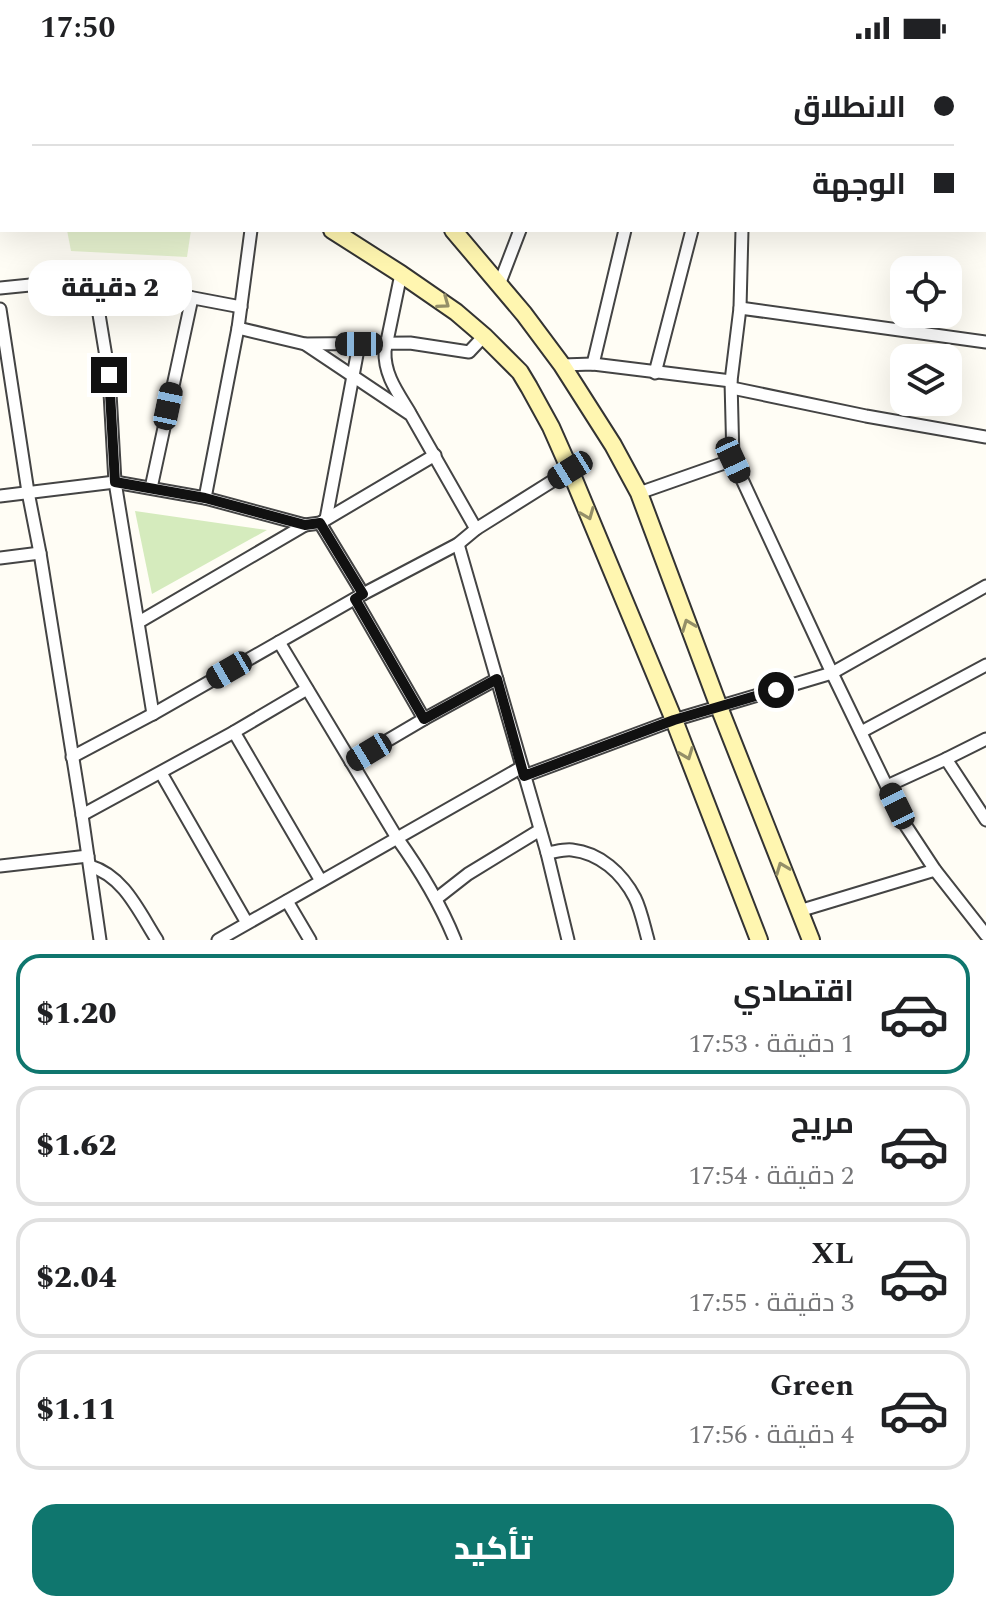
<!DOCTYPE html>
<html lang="ar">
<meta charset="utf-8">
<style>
body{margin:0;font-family:Spectral,Cairo,serif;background:#f2f2f2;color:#202124;direction:rtl;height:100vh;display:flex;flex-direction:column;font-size:30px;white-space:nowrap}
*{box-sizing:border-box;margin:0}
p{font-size:26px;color:#757577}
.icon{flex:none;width:44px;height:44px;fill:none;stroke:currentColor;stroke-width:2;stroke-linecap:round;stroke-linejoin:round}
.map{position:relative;height:884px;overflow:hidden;direction:ltr}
.side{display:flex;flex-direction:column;background:#fff;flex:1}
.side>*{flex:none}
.top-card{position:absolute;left:0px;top:0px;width:986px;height:176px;box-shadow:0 8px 32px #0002;direction:rtl;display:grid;align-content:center;height:176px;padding:0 32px;background:#fff}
.buttons{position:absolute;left:890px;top:200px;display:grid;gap:16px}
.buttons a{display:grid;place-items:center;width:72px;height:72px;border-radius:16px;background:#fff;box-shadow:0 8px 32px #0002;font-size:40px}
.end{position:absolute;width:36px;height:36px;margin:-18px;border:10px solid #111;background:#fff;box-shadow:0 0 0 4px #fff}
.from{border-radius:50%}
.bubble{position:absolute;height:56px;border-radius:24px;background:#fff;box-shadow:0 8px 32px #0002;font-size:26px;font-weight:800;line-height:56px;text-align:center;direction:rtl}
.car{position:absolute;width:24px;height:48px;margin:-24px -12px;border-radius:10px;box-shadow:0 0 6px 2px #0007;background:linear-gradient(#222 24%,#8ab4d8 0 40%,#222 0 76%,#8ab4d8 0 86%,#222 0)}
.top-card b{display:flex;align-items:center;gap:28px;height:76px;font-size:30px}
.top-card b+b{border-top:2px solid #e0e0e0}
.top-card i{width:20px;height:20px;background:#202124}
ul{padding:14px 0 0;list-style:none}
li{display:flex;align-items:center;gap:24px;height:120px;margin:0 16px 12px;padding:0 16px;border:4px solid #e0e0e0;border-radius:24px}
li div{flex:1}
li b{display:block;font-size:30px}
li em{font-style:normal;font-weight:800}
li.selected{border-color:#0f766e}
li>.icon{width:72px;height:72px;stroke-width:1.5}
.button{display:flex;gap:16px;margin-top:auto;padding:16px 32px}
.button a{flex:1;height:92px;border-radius:24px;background:#0f766e;color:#fff;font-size:32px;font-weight:800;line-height:92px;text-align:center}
.status{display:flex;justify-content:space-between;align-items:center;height:56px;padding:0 40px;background:#fff;direction:ltr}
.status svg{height:22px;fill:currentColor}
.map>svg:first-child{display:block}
.green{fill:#d5ebbd}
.pitch{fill:#e6f2cf}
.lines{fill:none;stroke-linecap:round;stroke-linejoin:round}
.street-casing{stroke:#444;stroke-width:15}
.secondary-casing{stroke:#333;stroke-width:20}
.street{stroke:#fff;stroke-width:11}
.secondary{stroke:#fff6b0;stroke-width:16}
.oneway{stroke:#948f68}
.route{stroke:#111;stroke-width:10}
</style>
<div class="status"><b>17:50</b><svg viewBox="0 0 49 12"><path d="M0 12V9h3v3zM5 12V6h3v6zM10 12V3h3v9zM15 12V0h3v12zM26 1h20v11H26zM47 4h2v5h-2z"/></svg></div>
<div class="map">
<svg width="986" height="884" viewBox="0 0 986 884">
<rect width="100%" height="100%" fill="#fffdf5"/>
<polygon class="green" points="135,455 267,474 152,538"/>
<polygon class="pitch" points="67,174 191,174 187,201 71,195"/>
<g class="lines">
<defs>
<g id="street">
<polyline points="481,2 482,0"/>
<polyline points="0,131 2,132"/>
<polyline points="742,174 740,252 731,325 733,404 832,617 906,770 935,814 986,879"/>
<path d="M 401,218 L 385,295 C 384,319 398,337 410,357"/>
<polyline points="94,228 109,319 115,426 153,658"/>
<polyline points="499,229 520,174"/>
<polyline points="0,232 70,225 162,236 241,251"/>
<polyline points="740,252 986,286"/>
<polyline points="0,253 28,436 40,497 82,759 100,884"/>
<polyline points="238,272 305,288 411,359 476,473"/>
<polyline points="305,288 410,287 469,296 484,280"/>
<polyline points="593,308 625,174"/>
<polyline points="562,309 593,308 731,325"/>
<polyline points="655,317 692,174"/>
<polyline points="732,332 866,360 986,381"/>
<polyline points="151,432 192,242"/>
<polyline points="639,437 733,404"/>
<polyline points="0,440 115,426 205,442 305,469 320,467 435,399"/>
<polyline points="205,442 238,272 251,174"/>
<polyline points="326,463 359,288"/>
<polyline points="320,467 363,538"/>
<polyline points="458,488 547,797 568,884"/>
<polyline points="0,502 40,497"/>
<polyline points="139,566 305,469"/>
<path d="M 279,586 L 397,782 C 420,814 440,847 455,884"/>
<polyline points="424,663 497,623"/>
<polyline points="234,676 321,825"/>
<polyline points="861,676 986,609"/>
<polyline points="72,701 153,658 363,538 458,488 476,473 570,414"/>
<polyline points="946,703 986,764"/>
<polyline points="351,706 424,663 355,543"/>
<polyline points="161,717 247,867"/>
<polyline points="524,720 674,664 832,617 986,530"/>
<polyline points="887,730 946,703 986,683"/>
<polyline points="82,759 234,676 307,633"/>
<path d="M 547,797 C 555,796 564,793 572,794 C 600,797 622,817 635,842 C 641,854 644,870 648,884"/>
<polyline points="0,810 88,800"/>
<path d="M 90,810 C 124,820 139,856 157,884"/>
<polyline points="436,843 468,818 540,774"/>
<polyline points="287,845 310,884"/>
<polyline points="799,855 935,814"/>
<polyline points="218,884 522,711"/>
</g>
<g id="secondary">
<polyline points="298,0 301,2"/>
<polyline points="351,0 354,2"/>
<polyline points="267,2 267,0"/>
<polyline points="967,2 970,0"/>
<polyline points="984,119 986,119"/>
<polyline points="332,174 401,218 456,256 484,280 520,316 529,331 551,371 570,414 674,664 759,884"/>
<polyline points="453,174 524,258 562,309 613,389 639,437 719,651 811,884"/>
</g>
</defs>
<use href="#street" class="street-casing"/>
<use href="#secondary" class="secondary-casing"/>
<use href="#street" class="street"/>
<use href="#secondary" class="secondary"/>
</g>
<defs><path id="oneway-chevron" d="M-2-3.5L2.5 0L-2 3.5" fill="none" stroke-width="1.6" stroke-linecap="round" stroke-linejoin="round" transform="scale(2)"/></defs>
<g class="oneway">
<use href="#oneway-chevron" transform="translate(444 247) rotate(36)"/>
<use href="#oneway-chevron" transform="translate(588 458) rotate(68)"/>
<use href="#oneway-chevron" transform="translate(688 569) rotate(-111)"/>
<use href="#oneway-chevron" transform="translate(687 698) rotate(69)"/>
<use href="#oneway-chevron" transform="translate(782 812) rotate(-111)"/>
</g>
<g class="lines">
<polyline class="route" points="109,319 115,426 205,442 305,469 320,467 363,538 355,543 424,663 497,623 524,720 674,664 776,634"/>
</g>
</svg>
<div class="buttons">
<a><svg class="icon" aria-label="locate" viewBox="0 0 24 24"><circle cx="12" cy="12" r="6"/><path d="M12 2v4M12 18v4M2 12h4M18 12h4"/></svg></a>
<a><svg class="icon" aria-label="layers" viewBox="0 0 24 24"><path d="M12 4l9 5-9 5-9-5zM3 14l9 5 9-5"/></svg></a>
</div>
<i class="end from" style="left:776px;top:634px"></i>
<i class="end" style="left:109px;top:319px"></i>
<div class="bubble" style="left:28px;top:204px;width:164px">2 دقيقة</div>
<i class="car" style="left:359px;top:288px;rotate:270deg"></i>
<i class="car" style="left:168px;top:350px;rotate:12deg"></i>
<i class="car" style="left:733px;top:404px;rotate:155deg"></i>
<i class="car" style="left:570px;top:414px;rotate:238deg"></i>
<i class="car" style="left:229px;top:614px;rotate:240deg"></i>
<i class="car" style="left:369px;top:696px;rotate:239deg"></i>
<i class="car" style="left:897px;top:750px;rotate:334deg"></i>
<div class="top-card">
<b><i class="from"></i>الانطلاق</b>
<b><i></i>الوجهة</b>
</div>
</div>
<section class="side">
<ul>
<li class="selected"><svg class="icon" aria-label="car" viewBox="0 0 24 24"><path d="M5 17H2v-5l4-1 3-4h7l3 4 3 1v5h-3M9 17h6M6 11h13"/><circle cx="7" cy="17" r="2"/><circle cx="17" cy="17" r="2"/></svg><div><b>اقتصادي</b><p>1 دقيقة · 17:53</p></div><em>$1.20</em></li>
<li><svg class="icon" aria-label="car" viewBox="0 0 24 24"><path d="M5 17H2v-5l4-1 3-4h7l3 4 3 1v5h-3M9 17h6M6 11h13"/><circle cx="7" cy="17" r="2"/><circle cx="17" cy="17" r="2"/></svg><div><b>مريح</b><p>2 دقيقة · 17:54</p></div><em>$1.62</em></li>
<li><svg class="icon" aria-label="car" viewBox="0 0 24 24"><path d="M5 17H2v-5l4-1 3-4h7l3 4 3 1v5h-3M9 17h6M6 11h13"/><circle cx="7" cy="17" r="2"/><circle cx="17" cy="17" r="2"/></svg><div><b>XL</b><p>3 دقيقة · 17:55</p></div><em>$2.04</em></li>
<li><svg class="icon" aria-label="car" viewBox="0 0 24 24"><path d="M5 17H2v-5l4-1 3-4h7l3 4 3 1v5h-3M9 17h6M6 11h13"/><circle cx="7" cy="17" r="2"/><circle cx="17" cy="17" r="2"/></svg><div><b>Green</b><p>4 دقيقة · 17:56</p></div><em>$1.11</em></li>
</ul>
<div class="button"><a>تأكيد</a></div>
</section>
